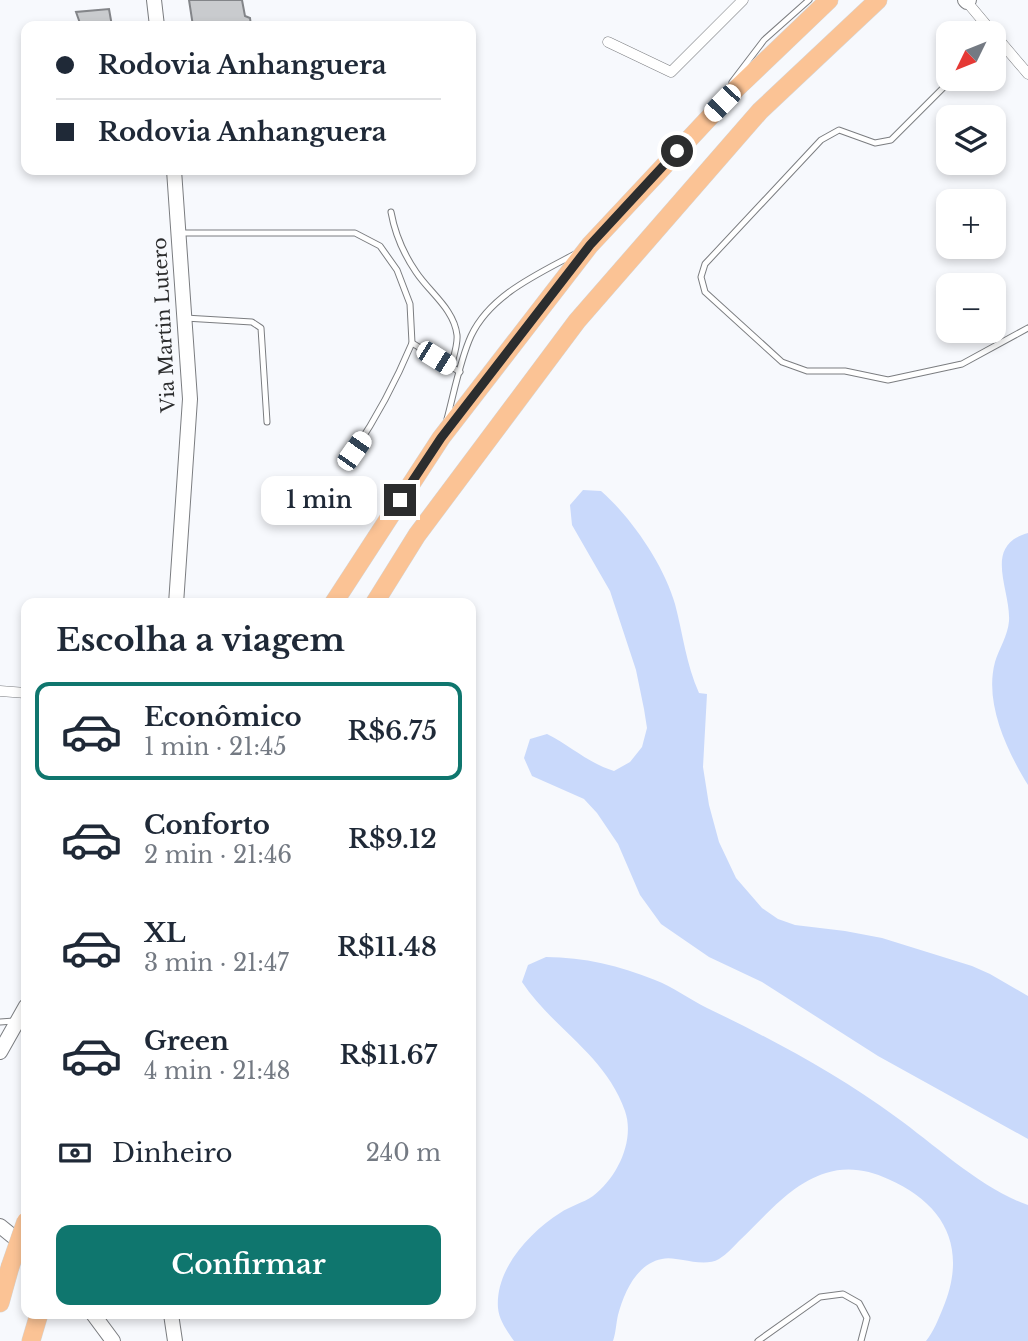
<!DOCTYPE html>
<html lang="pt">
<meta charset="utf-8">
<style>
body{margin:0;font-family:"Libre Baskerville",serif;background:#f6f6f7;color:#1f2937;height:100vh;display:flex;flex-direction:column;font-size:26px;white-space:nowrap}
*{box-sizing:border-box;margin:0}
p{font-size:23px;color:#747a83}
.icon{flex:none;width:38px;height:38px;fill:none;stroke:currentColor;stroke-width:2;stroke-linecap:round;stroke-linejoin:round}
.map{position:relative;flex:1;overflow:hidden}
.side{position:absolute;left:21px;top:598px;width:455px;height:721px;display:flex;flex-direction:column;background:#fff;border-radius:14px;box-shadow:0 4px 10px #0003}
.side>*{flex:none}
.guide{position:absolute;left:21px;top:21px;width:455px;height:154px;border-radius:14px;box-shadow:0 4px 10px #0003;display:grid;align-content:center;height:154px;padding:0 35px;background:#fff}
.needle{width:46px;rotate:227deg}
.buttons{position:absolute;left:936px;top:21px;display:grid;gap:14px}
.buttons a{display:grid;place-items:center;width:70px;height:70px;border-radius:14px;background:#fff;box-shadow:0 4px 10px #0003;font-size:35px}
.end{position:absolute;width:32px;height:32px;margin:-16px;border:9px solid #2c2d2e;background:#fff;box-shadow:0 0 0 4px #fff}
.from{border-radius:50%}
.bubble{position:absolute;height:49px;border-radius:14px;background:#fff;box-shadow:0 4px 10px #0003;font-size:23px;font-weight:600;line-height:49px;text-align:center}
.car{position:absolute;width:21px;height:42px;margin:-21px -10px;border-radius:9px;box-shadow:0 0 5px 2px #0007;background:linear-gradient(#fff 24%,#345 0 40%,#fff 0 76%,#345 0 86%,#fff 0)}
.guide b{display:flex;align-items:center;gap:24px;height:66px;font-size:26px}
.guide b+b{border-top:2px solid #e0e1e3}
.guide i{width:18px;height:18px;background:#1f2937}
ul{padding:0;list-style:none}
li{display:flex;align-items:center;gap:21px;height:98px;margin:0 14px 10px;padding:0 21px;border:4px solid transparent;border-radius:14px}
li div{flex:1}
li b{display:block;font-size:26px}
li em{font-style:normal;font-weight:600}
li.current{border-color:#0f766e}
li>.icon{width:63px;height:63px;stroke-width:1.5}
h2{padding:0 35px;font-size:32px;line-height:84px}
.pay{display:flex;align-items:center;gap:18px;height:77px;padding:0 35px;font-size:26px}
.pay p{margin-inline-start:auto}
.primary-button{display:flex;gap:14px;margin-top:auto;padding:14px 35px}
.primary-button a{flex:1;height:80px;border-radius:14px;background:#0f766e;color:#fff;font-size:28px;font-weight:600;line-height:80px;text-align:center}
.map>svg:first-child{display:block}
.green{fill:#c9d9fb}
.building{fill:#c9cbce;stroke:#838589;stroke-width:2}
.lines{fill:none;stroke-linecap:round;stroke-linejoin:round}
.lane-casing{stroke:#7b7d80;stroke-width:7}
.street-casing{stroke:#7b7d80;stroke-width:11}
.secondary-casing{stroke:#7b7d80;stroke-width:16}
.highway-casing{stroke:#d5d5d5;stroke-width:19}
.lane{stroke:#fff;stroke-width:5}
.street{stroke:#fff;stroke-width:10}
.secondary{stroke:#fff;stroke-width:14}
.highway{stroke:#fbc395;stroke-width:18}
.highway-bridge-casing{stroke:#d5d5d5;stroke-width:19;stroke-linecap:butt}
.highway-bridge{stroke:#fbc395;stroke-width:18}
.route{stroke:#2c2d2e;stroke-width:9}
.labels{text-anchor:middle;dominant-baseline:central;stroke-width:5;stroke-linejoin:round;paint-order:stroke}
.street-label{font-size:19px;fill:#2c2d2e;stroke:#f7f9fd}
</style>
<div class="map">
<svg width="1028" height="1341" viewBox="0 0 1028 1341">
<rect width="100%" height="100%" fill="#f7f9fd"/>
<g class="green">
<path d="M 583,490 L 601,491 C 631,517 664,565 675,604 C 683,634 686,664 699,693 L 707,694 L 703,767 L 709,805 L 719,842 L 736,878 L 762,908 L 778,919 L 795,925 L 845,931 L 882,938 L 972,966 L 990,974 L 1028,996 L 1028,1139 L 878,1056 L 762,982 L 709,957 L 661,924 L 640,895 L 618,844 L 597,813 L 584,799 L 532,776 L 524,758 L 530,739 L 547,734 C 571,746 588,763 614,771 L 630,762 L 642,747 L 647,728 L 644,709 L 636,670 L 610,591 L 572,525 L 570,505 Z"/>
<path d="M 1028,533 L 1028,785 C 1007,751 984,703 995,662 C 999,649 1008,635 1009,621 C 1011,589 982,546 1028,533 Z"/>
<path d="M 546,957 C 584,957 620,966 655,980 C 673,987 689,999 707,1008 C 772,1039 837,1074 896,1117 C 935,1145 983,1190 1028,1205 L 1028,1341 L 926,1341 C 934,1331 938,1320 943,1308 C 968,1248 945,1204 888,1179 C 869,1170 847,1166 826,1173 C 790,1184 766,1216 739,1241 C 733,1247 727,1254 719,1259 C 709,1265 694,1262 683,1260 C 677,1259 668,1257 662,1259 C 636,1264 624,1293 618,1315 C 616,1324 616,1332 613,1341 L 514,1341 C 507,1331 499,1320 498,1308 C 495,1269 530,1232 560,1213 C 570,1206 583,1203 593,1196 C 618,1177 635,1140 625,1111 C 605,1054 553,1029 522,982 L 528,965 Z"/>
</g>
<g class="building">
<polygon points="189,0 242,0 245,16 250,18 251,26 193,26"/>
<polygon points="109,9 112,26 81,26 76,12"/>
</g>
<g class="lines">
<defs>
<g id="lane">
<polyline points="952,79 891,140 875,143 839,130 821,140 705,264 701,277 705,292 782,362 807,371 845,371 888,380 962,364 1028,328"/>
<polyline points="732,82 764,40 809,0"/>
<path d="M 391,212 C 395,234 403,253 416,272 C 430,293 454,309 457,335 C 458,345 453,358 451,367"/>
<polyline points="179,233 355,233 380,246 397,270 410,304 412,343"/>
<polyline points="185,318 252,322 261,328 267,422"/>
<path d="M 447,419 C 454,393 460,360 471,336 C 490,295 538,274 575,254"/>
<path d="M 354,451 C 377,417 396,381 412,343 L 460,372"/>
<polyline points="0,1022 14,1021"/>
<polyline points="758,1341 820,1297 843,1294 859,1303 867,1318 861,1341"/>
</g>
<g id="street">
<polyline points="967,2 993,33"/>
<polyline points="994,34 1028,74"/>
<polyline points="608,42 671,72 743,0"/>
<polyline points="0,691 26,693"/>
</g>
<g id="secondary">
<polyline points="154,0 157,26"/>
<polyline points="965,0 967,2 969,0"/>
<polyline points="174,170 190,399 176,604"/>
<polyline points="0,1052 26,1006"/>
<polyline points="0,1226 26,1247"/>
<polyline points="93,1314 113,1341"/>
<polyline points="171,1314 175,1341"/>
</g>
<g id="highway">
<polyline points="333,604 441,438 590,245 736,89 829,0"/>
<polyline points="374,604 417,535 577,321 760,111 878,0"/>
<polyline points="0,1303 10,1267"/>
<polyline points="31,1341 39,1314"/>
</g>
</defs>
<use href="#lane" class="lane-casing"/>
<use href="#street" class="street-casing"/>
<use href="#secondary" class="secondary-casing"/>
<use href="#highway" class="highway-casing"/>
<use href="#lane" class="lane"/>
<use href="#street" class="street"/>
<use href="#secondary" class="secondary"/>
<use href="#highway" class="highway"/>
<defs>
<polyline id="highway-bridge" points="10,1267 26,1221"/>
</defs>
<use href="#highway-bridge" class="highway-bridge-casing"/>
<use href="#highway-bridge" class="highway-bridge"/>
</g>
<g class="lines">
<polyline class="route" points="400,500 441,438 590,245 677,151"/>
</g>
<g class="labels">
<g class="street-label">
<text transform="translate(164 325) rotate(-93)">Via Martin Lutero</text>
</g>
</g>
</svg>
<div class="buttons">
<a><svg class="needle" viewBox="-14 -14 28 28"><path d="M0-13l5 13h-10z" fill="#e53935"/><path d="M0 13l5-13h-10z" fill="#747a83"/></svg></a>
<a><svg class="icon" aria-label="layers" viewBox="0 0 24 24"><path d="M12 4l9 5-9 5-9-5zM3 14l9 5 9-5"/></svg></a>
<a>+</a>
<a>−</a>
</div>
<i class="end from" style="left:677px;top:151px"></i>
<i class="end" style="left:400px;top:500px"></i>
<div class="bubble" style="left:261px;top:476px;width:116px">1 min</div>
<i class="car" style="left:722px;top:103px;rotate:224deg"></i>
<i class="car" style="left:436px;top:358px;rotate:122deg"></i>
<i class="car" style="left:354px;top:451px;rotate:35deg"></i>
<div class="guide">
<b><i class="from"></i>Rodovia Anhanguera</b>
<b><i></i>Rodovia Anhanguera</b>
</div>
<section class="side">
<h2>Escolha a viagem</h2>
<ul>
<li class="current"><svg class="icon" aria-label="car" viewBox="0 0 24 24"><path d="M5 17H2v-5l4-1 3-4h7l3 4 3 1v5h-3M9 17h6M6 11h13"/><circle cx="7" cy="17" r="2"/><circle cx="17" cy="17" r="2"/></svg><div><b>Econômico</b><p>1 min · 21:45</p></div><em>R$6.75</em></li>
<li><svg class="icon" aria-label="car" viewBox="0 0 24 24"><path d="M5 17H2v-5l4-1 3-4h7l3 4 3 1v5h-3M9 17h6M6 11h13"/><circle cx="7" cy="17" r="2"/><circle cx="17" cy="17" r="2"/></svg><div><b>Conforto</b><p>2 min · 21:46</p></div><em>R$9.12</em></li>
<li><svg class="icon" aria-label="car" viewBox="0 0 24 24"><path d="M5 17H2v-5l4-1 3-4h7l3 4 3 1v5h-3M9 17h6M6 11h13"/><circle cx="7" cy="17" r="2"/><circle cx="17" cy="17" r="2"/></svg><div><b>XL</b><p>3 min · 21:47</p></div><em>R$11.48</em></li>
<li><svg class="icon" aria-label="car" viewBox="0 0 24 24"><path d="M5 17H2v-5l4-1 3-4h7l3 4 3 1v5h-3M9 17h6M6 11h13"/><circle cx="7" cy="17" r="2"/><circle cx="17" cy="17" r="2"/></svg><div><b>Green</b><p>4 min · 21:48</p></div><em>R$11.67</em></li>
</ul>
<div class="pay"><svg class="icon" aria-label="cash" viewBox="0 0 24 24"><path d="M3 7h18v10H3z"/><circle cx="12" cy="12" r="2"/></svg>Dinheiro<p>240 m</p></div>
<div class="primary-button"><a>Confirmar</a></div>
</section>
</div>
